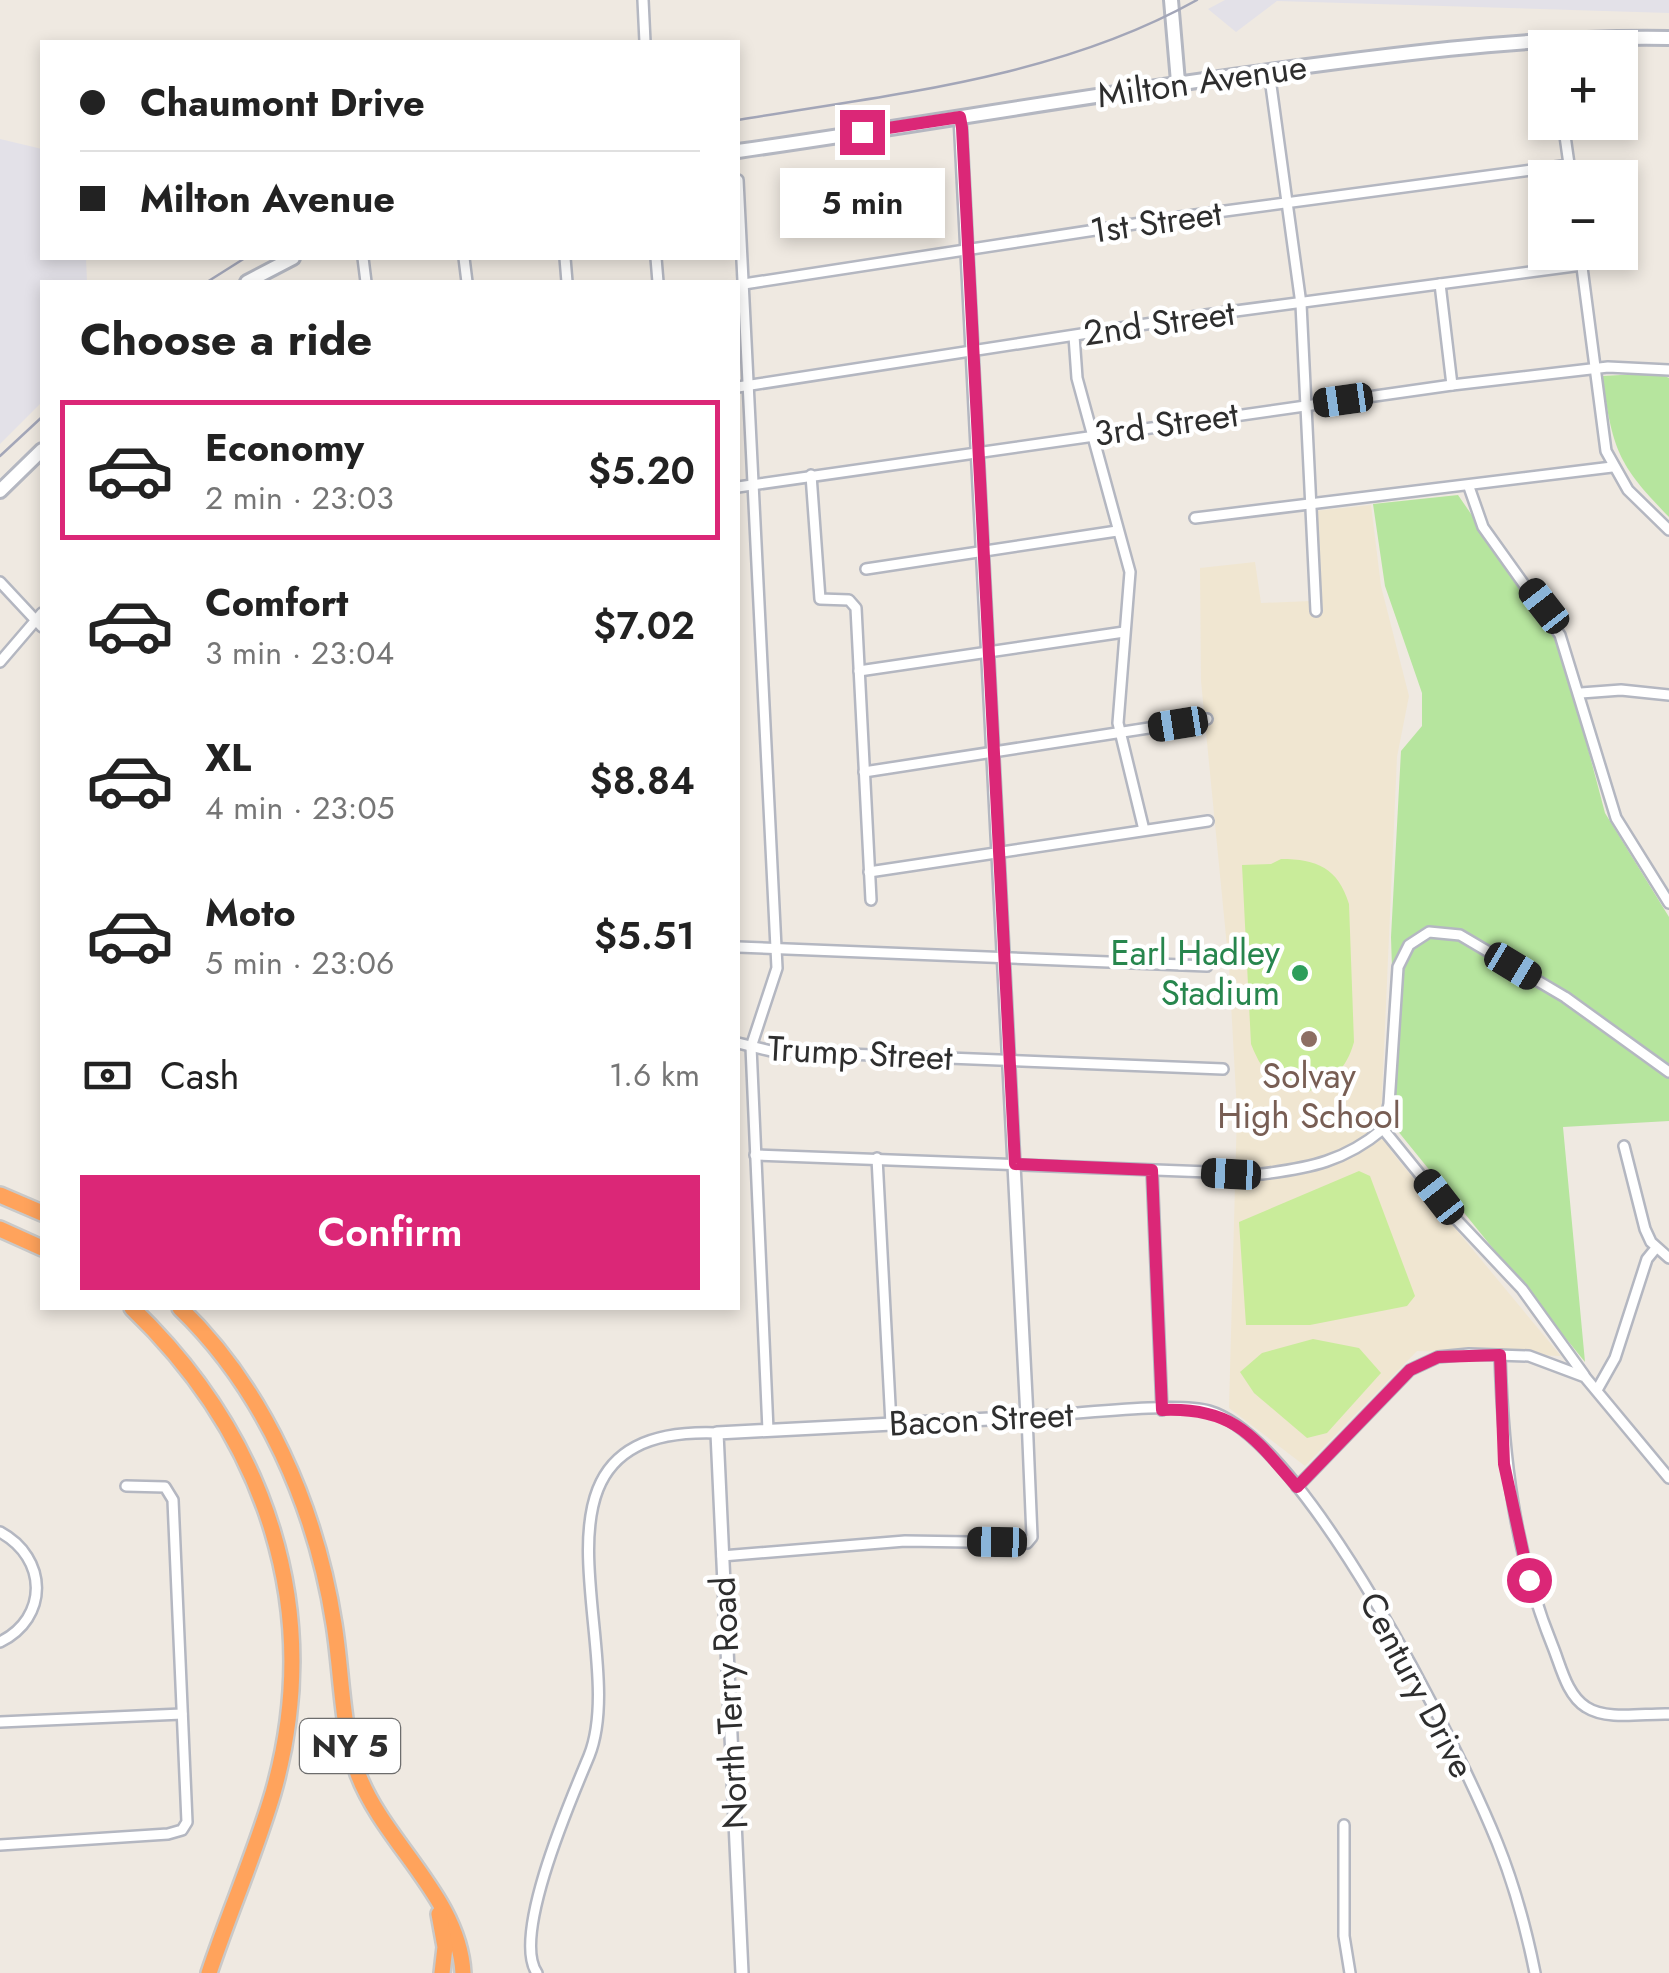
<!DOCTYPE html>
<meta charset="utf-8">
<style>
body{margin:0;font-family:Jost,sans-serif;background:#f6f6f6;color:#222;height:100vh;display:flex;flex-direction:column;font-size:38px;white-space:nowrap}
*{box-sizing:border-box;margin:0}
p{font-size:32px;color:#767676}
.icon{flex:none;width:55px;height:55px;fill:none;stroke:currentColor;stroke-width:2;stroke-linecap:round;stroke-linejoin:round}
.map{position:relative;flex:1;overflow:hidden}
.side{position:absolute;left:40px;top:280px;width:700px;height:1030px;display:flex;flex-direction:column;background:#fff;border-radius:0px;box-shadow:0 5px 15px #0003}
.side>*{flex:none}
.banner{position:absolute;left:40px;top:40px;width:700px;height:220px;border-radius:0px;box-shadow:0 5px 15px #0003;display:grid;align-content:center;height:220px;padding:0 40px;background:#fff}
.fabs{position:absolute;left:1528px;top:30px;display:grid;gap:20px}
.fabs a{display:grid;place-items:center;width:110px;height:110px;border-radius:0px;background:#fff;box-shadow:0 5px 15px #0003;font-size:50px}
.end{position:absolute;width:45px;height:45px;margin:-22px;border:12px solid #db2777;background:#fff;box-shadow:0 0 0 5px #fff}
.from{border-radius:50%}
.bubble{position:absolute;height:70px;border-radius:0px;background:#fff;box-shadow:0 5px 15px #0003;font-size:32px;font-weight:600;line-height:70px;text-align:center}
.car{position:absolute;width:30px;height:60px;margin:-30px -15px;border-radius:12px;box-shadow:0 0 8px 2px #0007;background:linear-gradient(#222 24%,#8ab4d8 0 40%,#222 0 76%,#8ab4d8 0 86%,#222 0)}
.banner b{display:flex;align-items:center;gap:35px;height:95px;font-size:38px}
.banner b+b{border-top:2px solid #e0e0e0}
.banner i{width:25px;height:25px;background:#222}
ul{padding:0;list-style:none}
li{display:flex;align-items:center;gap:30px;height:140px;margin:0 20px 15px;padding:0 20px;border:5px solid transparent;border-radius:0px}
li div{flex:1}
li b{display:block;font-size:38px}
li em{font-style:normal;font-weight:600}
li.selected{border-color:#db2777}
li>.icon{width:90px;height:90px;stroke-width:1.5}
h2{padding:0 40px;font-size:45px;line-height:120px}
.pay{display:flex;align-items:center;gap:25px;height:110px;padding:0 40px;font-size:38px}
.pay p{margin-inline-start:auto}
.cta{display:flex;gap:20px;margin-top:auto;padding:20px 40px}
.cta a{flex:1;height:115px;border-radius:0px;background:#db2777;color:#fff;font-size:40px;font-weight:600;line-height:115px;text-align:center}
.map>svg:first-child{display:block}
.industrial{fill:#e3e1e8}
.education{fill:#f0e6d1}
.green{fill:#b6e59e}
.pitch{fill:#c9ec9a}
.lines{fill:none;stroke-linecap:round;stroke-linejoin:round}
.minor-casing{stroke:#b4b7c1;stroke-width:14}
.tertiary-casing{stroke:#b4b7c1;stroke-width:16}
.secondary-casing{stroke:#b4b7c1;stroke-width:18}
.motorway-casing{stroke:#c9c9c9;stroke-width:20}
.minor{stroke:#fff;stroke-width:9}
.tertiary{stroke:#fff;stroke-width:11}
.secondary{stroke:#fff;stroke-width:12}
.motorway{stroke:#ffa35c;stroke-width:15}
.rail{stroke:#a3a6b8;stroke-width:2.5}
.route{stroke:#db2777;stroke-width:12}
.leisure-dot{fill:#2e9e5b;stroke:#fff;stroke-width:4}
.education-dot{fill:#8d6e63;stroke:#fff;stroke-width:4}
.labels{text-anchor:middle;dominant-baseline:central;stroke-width:9;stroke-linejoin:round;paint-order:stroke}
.shield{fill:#fff;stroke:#6d6d6d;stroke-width:2.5}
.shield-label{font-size:32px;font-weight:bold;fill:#2e2e2e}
.street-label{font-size:35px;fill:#2e2e2e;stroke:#fff}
.leisure-label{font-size:35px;fill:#27864d;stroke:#fff;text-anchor:end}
.education-label{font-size:35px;fill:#785e54;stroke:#fff}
</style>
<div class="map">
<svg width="1669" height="1973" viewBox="0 0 1669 1973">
<rect width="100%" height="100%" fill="#efe9e1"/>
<g class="industrial">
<polygon points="1225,0 1669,0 1669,13 1277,1 1236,32 1208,9"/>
<polygon points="0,139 42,149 42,258 86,258 87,282 42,282 42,402 0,444"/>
</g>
<polygon class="education" points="1371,505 1381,586 1409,696 1397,757 1381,1116 1391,1151 1561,1356 1417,1351 1305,1466 1229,1408 1237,1112 1229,967 1201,681 1200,568 1255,562 1261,603 1311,601 1305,512"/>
<g class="green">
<path d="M 1658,373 L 1669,378 L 1669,517 C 1616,463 1613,449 1602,376 Z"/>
<polygon points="1458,495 1560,643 1605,813 1669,917 1669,1121 1563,1127 1585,1362 1397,1130 1391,937 1401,751 1422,726 1422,693 1385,586 1373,504"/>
</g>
<g class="pitch">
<path d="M 1281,859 C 1317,859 1338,868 1349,904 L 1354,1042 C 1346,1070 1333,1079 1308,1092 C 1274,1080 1265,1079 1251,1044 L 1242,865 L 1271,864 Z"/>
<polygon points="1359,1171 1370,1176 1415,1296 1407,1306 1310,1325 1246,1325 1239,1222"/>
<polygon points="1313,1339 1359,1348 1381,1373 1327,1433 1307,1438 1254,1393 1240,1372 1262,1353"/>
</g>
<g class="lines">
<defs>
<g id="minor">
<polyline points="643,0 645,42"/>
<polyline points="1269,71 1301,304 1316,611"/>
<polyline points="1563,122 1571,178"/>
<polyline points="738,180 777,968 751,1047 768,1430"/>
<polyline points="1580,252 1606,451 1628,490 1669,530"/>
<polyline points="363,258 366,282"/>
<polyline points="464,258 467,282"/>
<polyline points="565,258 567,282"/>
<polyline points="656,258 658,282"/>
<polyline points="744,284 1180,217 1569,165"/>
<polyline points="1440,284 1452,385"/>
<polyline points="1074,336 1077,378 1130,572 1118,723 1144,830"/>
<polyline points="738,387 1198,316 1582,265"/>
<polyline points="811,475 820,599 849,600 856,608 871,900"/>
<polyline points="738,487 1452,385 1608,367 1669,370"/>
<polyline points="1469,487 1483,527 1560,635 1616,818 1669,903"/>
<polyline points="1195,518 1612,467"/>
<polyline points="866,569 1117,531"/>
<polyline points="0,582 42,627"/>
<polyline points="0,662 42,613"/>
<polyline points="859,671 1124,632"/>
<polyline points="1581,693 1621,690 1669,695"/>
<polyline points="864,772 1207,719"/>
<polyline points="869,872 1208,821"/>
<polyline points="738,947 1207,966"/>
<polyline points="738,1043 771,1051 1223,1069"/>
<polyline points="1383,1129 1389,1104 1398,967 1409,945 1429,932 1460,935 1565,997 1669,1072"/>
<polyline points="1383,1129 1457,1220 1522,1289 1584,1375"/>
<polyline points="1624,1146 1645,1229 1651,1242 1669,1258"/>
<path d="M 755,1155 L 1262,1174 C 1310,1168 1345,1161 1383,1129"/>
<polyline points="877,1158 891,1424"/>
<polyline points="1152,1170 1162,1410"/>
<path d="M 1500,1355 C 1503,1457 1514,1551 1553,1647 C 1561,1667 1567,1695 1586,1707 C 1607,1721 1645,1713 1669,1714"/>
<polyline points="1597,1390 1615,1358 1647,1259 1656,1248"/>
<polyline points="1297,1487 1410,1370 1438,1357 1469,1354 1529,1356 1585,1377 1669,1478"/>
<path d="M 0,1532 C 48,1558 49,1618 0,1642"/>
<path d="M 722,1556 L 905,1541 L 1027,1543 L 1032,1537 L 1027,1417 C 1068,1415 1175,1401 1209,1411 C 1306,1439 1459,1748 1497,1842 C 1514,1884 1526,1928 1535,1973"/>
<polyline points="0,1722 182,1714"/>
<polyline points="1344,1825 1344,1936 1350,1973"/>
<polyline points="0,1845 168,1834 182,1830 187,1822 173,1500 165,1487 126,1486"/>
<path d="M 537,1973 C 511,1936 572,1797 589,1756 C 632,1649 502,1425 717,1433"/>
</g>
<polyline id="tertiary" points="742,1973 717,1433 1027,1417 960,117"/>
<g id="secondary">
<polyline points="1171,0 1178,82"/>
<path d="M 738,151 C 928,124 1116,90 1307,66 C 1428,50 1546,36 1669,38"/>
<polyline points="247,282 293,258"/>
<polyline points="0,491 42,450"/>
</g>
<g id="motorway">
<polyline points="0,1195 42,1213"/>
<polyline points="0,1229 42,1248"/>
<path d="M 132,1308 C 266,1437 325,1610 273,1793 C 255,1854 229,1913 209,1973"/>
<path d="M 180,1308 C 265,1390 316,1508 334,1624 C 342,1673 341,1727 358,1774 C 384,1843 459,1897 463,1973"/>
<polyline points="439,1914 445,1947 442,1973"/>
</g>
</defs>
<use href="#minor" class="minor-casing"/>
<use href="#tertiary" class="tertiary-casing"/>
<use href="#secondary" class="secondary-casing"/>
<use href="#motorway" class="motorway-casing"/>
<use href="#minor" class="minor"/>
<use href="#tertiary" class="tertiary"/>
<use href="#secondary" class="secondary"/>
<use href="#motorway" class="motorway"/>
<g class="rail">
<path d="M 738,120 C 893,94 1058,78 1197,0"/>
<polyline points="207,282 245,258"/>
<polyline points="0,456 42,417"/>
</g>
</g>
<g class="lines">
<path class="route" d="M 862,132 L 960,117 L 962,128 L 1015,1164 L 1152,1170 L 1162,1410 C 1234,1407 1253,1436 1297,1487 L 1410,1370 L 1438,1357 L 1500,1355 L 1504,1464 L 1529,1580"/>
</g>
<circle class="leisure-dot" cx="1300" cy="973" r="10"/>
<circle class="education-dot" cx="1309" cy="1039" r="10"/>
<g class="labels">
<rect class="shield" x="300" y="1719" width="100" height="54" rx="8"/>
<g class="shield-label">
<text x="350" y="1746">NY 5</text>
</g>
<g class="street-label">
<text transform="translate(1202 81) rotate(-8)">Milton Avenue</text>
<text transform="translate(1156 222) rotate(-8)">1st Street</text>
<text transform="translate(1159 323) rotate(-8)">2nd Street</text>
<text transform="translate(1166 424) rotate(-8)">3rd Street</text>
<text transform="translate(860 1053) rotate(3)">Trump Street</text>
<text transform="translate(981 1419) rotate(-3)">Bacon Street</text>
<text transform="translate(1417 1685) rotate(62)">Century Drive</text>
<text transform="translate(729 1703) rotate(-93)">North Terry Road</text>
</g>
<g class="leisure-label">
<text x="1280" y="953">Earl Hadley<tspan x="1280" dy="40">Stadium</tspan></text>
</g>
<g class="education-label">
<text x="1309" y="1076">Solvay<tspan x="1309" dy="40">High School</tspan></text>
</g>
</g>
</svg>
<div class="fabs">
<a>+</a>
<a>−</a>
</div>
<i class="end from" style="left:1529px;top:1580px"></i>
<i class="end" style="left:862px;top:132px"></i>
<div class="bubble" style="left:780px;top:168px;width:165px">5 min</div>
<i class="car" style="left:1343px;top:400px;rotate:262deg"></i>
<i class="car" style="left:1544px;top:606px;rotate:322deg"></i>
<i class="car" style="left:1178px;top:724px;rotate:261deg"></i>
<i class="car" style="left:1513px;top:966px;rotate:121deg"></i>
<i class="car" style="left:1231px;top:1174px;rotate:273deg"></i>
<i class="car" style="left:1439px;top:1197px;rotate:322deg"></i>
<i class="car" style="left:997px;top:1542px;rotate:271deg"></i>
<div class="banner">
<b><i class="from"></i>Chaumont Drive</b>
<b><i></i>Milton Avenue</b>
</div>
<section class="side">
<h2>Choose a ride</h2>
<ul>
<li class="selected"><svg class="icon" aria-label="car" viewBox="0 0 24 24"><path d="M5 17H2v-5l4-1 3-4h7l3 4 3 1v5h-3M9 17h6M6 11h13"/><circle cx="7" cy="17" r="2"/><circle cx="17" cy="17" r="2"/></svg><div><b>Economy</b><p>2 min · 23:03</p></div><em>$5.20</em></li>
<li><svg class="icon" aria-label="car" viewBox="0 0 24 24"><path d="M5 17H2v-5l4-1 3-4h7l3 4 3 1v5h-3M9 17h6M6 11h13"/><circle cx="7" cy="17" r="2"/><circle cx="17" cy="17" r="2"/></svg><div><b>Comfort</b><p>3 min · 23:04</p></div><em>$7.02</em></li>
<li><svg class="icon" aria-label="car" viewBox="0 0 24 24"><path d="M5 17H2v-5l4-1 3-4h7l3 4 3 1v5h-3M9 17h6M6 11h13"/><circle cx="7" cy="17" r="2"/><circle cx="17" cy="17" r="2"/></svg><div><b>XL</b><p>4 min · 23:05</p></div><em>$8.84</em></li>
<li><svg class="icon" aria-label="car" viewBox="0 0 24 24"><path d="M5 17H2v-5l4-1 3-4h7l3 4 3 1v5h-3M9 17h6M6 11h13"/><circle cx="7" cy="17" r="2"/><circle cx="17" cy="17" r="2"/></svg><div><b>Moto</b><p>5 min · 23:06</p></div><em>$5.51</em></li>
</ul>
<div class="pay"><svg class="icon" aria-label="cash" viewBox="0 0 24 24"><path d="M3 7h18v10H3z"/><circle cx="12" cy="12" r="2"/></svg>Cash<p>1.6 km</p></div>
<div class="cta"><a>Confirm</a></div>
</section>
</div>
